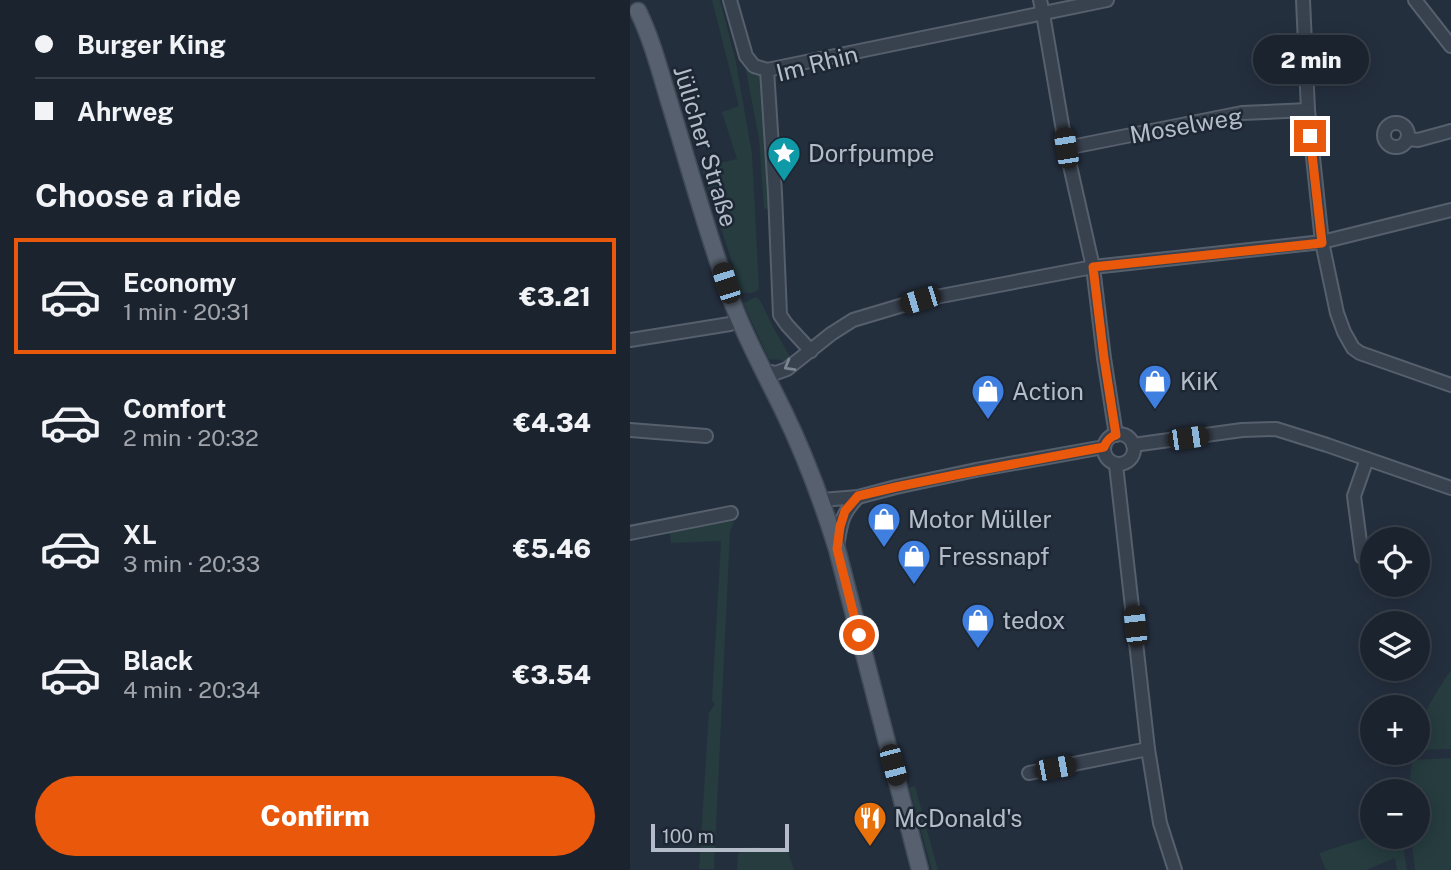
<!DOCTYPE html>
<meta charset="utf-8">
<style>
body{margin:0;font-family:"Public Sans",sans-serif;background:#282f3a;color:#f1f3f6;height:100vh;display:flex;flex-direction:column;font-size:26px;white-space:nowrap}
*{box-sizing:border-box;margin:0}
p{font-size:23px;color:#a0a4aa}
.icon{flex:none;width:38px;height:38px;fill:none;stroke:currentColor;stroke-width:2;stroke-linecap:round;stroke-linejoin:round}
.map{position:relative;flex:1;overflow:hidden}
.panel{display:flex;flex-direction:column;background:#1b232e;width:630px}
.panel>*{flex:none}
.banner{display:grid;align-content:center;height:154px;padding:0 35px;background:#1b232e}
.fabs{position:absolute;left:730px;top:527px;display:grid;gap:14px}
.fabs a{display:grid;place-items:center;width:70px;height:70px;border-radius:50%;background:#1b232e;box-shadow:0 4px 18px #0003,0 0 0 2px #39404a;font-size:35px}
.scale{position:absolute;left:21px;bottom:18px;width:138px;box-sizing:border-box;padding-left:7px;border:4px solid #b4bcc9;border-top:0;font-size:19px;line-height:24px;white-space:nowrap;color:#b4bcc9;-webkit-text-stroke:5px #1d2633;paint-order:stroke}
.end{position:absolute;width:32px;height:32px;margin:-16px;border:9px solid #ea580c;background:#fff;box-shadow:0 0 0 4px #fff}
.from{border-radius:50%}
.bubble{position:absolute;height:49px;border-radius:24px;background:#1b232e;box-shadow:0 4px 18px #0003,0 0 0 2px #39404a;font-size:23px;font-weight:800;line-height:49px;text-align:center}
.car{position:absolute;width:21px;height:42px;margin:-21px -10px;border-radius:9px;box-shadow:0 0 5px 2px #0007;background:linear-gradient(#222 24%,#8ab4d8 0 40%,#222 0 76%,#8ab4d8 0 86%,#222 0)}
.banner b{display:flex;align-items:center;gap:24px;height:66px;font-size:26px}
.banner b+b{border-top:2px solid #39404a}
.banner i{width:18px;height:18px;background:#f1f3f6}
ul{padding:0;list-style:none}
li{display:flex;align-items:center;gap:21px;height:116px;margin:0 14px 10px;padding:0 21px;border:4px solid transparent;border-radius:0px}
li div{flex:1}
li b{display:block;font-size:26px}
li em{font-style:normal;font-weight:800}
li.on{border-color:#ea580c}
li>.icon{width:63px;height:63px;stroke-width:1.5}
h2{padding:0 35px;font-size:32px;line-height:84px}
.action{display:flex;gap:14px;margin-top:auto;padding:14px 35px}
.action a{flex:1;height:80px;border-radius:42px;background:#ea580c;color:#fff;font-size:28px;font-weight:800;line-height:80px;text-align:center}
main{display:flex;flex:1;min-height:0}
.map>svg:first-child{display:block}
.green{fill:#263c3f}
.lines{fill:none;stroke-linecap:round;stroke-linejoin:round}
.minor-casing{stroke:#565f6c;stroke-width:16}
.major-casing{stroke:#414a57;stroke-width:19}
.minor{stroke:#38414e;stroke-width:12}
.major{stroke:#56606e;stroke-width:16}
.oneway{stroke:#7c8592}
.route{stroke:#ea580c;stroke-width:9}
.labels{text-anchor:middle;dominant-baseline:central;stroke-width:5;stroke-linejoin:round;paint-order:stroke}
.street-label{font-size:24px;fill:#b4bcc9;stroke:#1d2633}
.poi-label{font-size:24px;fill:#b4bcc9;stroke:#1d2633;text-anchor:start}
</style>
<main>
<section class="panel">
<div class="banner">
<b><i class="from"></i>Burger King</b>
<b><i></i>Ahrweg</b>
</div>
<h2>Choose a ride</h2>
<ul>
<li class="on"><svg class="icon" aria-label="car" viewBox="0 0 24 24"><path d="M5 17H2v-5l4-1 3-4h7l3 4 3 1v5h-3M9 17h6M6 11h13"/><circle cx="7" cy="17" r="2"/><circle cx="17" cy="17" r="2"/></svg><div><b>Economy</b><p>1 min · 20:31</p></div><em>€3.21</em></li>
<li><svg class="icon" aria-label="car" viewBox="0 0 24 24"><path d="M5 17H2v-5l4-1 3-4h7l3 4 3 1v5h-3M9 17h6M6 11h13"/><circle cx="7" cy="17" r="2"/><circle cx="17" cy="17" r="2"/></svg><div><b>Comfort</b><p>2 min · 20:32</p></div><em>€4.34</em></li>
<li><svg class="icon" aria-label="car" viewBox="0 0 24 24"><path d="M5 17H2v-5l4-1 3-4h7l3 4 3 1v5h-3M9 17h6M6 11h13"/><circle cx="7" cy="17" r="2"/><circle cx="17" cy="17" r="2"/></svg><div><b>XL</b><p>3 min · 20:33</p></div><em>€5.46</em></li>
<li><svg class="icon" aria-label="car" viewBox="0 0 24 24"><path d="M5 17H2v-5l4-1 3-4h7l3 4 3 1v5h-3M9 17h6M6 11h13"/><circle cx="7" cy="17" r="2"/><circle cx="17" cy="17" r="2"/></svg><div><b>Black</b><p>4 min · 20:34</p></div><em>€3.54</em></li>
</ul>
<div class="action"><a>Confirm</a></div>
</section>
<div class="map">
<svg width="821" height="870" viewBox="0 0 821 870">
<rect width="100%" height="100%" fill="#242f3e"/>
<g class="green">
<path d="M 82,0 L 90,0 L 106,62 L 122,154 L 129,289 C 120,296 119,292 110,293 L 104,268 L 71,167 L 107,159 L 92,112 L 109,106 Z"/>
<polygon points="114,61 135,78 141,208 134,209 129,138"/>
<polygon points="126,297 130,300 143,327 162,360 156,363 151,360 139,359 113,303"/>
<polygon points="106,515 100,532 84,869 69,869 79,713 85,704 82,701 91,541 41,543 39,529"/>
<path d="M 821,670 L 821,749 L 788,750 C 788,744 787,738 788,732 C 792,714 810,686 821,670 Z"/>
<polygon points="821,758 821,870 785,870 781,837 788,836 788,791 779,791 782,760"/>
<polygon points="285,786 306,863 308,870 302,870 279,788"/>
<polygon points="742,836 772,837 777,870 767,870 765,858 736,870 696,870 689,853"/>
<polygon points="125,847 158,851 164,870 107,870 108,854 113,848"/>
</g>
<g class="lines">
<defs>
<g id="minor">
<polyline points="100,0 116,56 124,66 137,70"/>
<polyline points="410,0 413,14 436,148 463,267 474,358 486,435"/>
<polyline points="673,0 678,110 692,242 707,313 714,332 723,348 730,353 821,385"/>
<polyline points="785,0 821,46"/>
<circle cx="766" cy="135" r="12"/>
<polyline points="777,139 788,140 821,131"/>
<polyline points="436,148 612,113 678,110"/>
<polyline points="0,340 100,324 109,318"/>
<polyline points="181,351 157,325 150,315 145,193 137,70 477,0"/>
<polyline points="133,371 146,373 157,369 201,334 223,320 290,300 463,267 692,242 821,210"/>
<polyline points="0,430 76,436"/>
<circle cx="489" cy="449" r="15"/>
<polyline points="503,445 612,430 646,429 697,445 821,488"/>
<polyline points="486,465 518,749 530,823 545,870"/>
<polyline points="192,500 228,497 266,487 346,470 474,447"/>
<polyline points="0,533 101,513"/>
<path d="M 207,547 C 211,522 211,515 228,497"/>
<polyline points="732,557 724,496 737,459"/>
<polyline points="399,773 518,749"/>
</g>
<path id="major" d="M 8,11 C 22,40 30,71 39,101 C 60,169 78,238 103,304 C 117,341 136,375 153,410 C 175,455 192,501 207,549 L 290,870"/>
</defs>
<use href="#minor" class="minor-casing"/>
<use href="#major" class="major-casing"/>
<use href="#minor" class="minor"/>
<use href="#major" class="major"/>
</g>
<defs><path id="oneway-chevron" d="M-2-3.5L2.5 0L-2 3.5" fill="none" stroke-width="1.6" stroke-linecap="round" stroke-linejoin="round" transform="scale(1.75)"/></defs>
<use class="oneway" href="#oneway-chevron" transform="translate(159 366) rotate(150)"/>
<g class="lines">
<path class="route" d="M 229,635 L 207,549 L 210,527 L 215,511 L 228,496 L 266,487 L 325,475 L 474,447 C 477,440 480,437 486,435 L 474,358 L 463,267 L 692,243 L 680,136"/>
</g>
<defs>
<symbol id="sight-pin" viewBox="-11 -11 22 30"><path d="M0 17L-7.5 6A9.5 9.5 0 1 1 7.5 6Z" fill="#0f9aa8" stroke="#1d2633"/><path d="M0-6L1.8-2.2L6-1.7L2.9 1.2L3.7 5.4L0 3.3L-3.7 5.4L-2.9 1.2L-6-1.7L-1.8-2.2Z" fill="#fff"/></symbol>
<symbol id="shop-pin" viewBox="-11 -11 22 30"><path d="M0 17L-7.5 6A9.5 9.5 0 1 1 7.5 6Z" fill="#3f7fe0" stroke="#1d2633"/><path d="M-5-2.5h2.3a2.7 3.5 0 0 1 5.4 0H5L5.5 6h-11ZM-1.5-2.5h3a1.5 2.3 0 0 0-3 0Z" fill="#fff"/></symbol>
<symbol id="restaurant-pin" viewBox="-11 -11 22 30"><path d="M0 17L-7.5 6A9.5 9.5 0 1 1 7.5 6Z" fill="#e8710a" stroke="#1d2633"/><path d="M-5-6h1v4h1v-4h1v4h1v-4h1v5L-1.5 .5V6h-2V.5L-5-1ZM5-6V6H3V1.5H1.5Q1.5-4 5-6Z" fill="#fff"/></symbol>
</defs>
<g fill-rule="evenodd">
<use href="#sight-pin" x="135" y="134" width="38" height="52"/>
<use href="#shop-pin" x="506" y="362" width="38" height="52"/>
<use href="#shop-pin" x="339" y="372" width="38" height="52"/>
<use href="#shop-pin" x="235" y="500" width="38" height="52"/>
<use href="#shop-pin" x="265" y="537" width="38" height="52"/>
<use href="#shop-pin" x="329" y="601" width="38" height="52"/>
<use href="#restaurant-pin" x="221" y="799" width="38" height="52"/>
</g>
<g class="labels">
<g class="street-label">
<text transform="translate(187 63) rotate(-14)">Im Rhin</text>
<text transform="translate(556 125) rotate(-10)">Moselweg</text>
<text transform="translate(76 146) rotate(73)">Jülicher Straße</text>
</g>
<g class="poi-label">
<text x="178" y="153">Dorfpumpe</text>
<text x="550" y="381">KiK</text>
<text x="382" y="391">Action</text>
<text x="278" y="519">Motor Müller</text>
<text x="308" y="556">Fressnapf</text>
<text x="372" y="620">tedox</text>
<text x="264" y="818">McDonald's</text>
</g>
</g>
</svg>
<div class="fabs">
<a><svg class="icon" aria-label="locate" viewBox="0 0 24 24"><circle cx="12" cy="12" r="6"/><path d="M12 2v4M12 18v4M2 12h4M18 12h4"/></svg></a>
<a><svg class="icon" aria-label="layers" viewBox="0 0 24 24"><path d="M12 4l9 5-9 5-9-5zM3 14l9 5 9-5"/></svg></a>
<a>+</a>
<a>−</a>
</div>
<div class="scale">100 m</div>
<i class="end from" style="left:229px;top:635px"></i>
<i class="end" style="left:680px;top:136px"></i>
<div class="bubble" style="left:623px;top:35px;width:116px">2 min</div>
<i class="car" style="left:436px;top:148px;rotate:351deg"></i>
<i class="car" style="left:96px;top:283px;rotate:342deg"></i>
<i class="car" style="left:290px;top:300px;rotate:253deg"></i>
<i class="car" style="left:558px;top:438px;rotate:82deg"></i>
<i class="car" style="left:505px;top:626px;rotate:354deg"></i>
<i class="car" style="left:263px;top:765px;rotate:165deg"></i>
<i class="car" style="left:425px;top:768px;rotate:79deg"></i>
</div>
</main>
